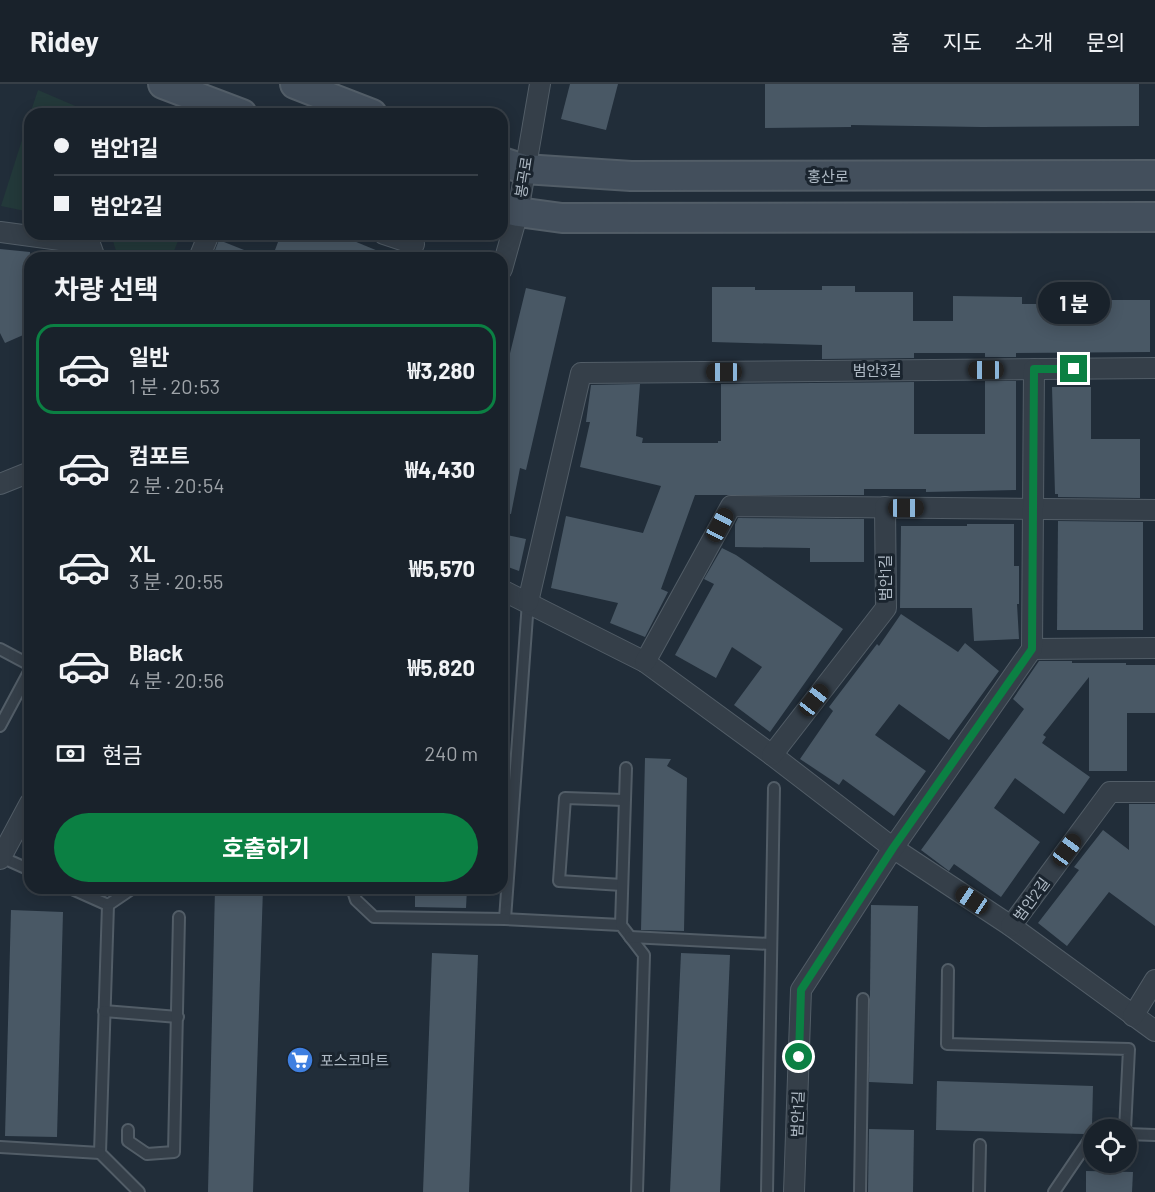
<!DOCTYPE html>
<html lang="ko">
<meta charset="utf-8">
<style>
body{margin:0;font-family:Barlow,"Noto Sans KR",sans-serif;background:#262f37;color:#f1f3f6;height:100vh;display:flex;flex-direction:column;font-size:22px;white-space:nowrap}
*{box-sizing:border-box;margin:0}
p{font-size:20px;color:#9fa4a9}
.icon{flex:none;width:33px;height:33px;fill:none;stroke:currentColor;stroke-width:2;stroke-linecap:round;stroke-linejoin:round}
.map{position:relative;flex:1;overflow:hidden}
.drawer{position:absolute;left:24px;top:168px;width:484px;height:642px;display:flex;flex-direction:column;background:#19222b;border-radius:18px;box-shadow:0 3px 15px #0003,0 0 0 2px #373f47}
.drawer>*{flex:none}
.top-card{position:absolute;left:24px;top:24px;width:484px;height:132px;border-radius:18px;box-shadow:0 3px 15px #0003,0 0 0 2px #373f47;display:grid;align-content:center;height:132px;padding:0 30px;background:#19222b}
.controls{position:absolute;left:1083px;top:1035px;display:grid;gap:12px}
.controls a{display:grid;place-items:center;width:54px;height:54px;border-radius:50%;background:#19222b;box-shadow:0 3px 15px #0003,0 0 0 2px #373f47;font-size:30px}
.end{position:absolute;width:27px;height:27px;margin:-14px;border:8px solid #0b8043;background:#fff;box-shadow:0 0 0 3px #fff}
.from{border-radius:50%}
.bubble{position:absolute;height:42px;border-radius:21px;background:#19222b;box-shadow:0 3px 15px #0003,0 0 0 2px #373f47;font-size:20px;font-weight:700;line-height:42px;text-align:center}
.car{position:absolute;width:18px;height:36px;margin:-18px -9px;border-radius:8px;box-shadow:0 0 4px 2px #0007;background:linear-gradient(#222 24%,#8ab4d8 0 40%,#222 0 76%,#8ab4d8 0 86%,#222 0)}
.top-card b{display:flex;align-items:center;gap:21px;height:57px;font-size:22px}
.top-card b+b{border-top:2px solid #373f47}
.top-card i{width:15px;height:15px;background:#f1f3f6}
ul{padding:0;list-style:none}
li{display:flex;align-items:center;gap:18px;height:90px;margin:0 12px 9px;padding:0 18px;border:3px solid transparent;border-radius:18px}
li div{flex:1}
li b{display:block;font-size:22px}
li em{font-style:normal;font-weight:700}
li.current{border-color:#0b8043}
li>.icon{width:54px;height:54px;stroke-width:1.5}
h2{padding:0 30px;font-size:27px;line-height:72px}
.pay{display:flex;align-items:center;gap:15px;height:66px;padding:0 30px;font-size:22px}
.pay p{margin-inline-start:auto}
.primary-button{display:flex;gap:12px;margin-top:auto;padding:12px 30px}
.primary-button a{flex:1;height:69px;border-radius:36px;background:#0b8043;color:#fff;font-size:24px;font-weight:700;line-height:69px;text-align:center}
header{display:flex;align-items:center;gap:36px;box-sizing:border-box;height:84px;padding:0 30px;background:#19222b;border-bottom:2px solid #373f47}
header strong{font-size:28px}
nav{display:flex;gap:33px;margin-inline-start:auto;font-size:21px}
.map>svg:first-child{display:block}
.green{fill:#23393a}
.building{fill:#495865}
.lines{fill:none;stroke-linecap:round;stroke-linejoin:round}
.lane-casing{stroke:#525d67;stroke-width:14}
.street-casing{stroke:#525d67;stroke-width:22}
.secondary-casing{stroke:#525d67;stroke-width:32}
.lane{stroke:#353f49;stroke-width:10}
.street{stroke:#353f49;stroke-width:20}
.secondary{stroke:#434f5c;stroke-width:28}
.route{stroke:#0b8043;stroke-width:8}
.labels{text-anchor:middle;dominant-baseline:central;stroke-width:6;stroke-linejoin:round;paint-order:stroke}
.street-label{font-size:15px;fill:#afbac5;stroke:#1a242e}
.poi-label{font-size:15px;fill:#afbac5;stroke:#1a242e;text-anchor:start}
</style>
<header>
<strong>Ridey</strong>
<nav><a>홈</a><a>지도</a><a>소개</a><a>문의</a></nav>
</header>
<div class="map">
<svg width="1155" height="1108" viewBox="0 0 1155 1108">
<rect width="100%" height="100%" fill="#212d39"/>
<g class="green">
<polygon points="38,6 94,30 30,30"/>
<polygon points="30,31 30,128 1,122"/>
<polygon points="111,150 181,150 171,174 118,174"/>
</g>
<g class="building">
<polygon points="570,0 618,0 606,46 561,35"/>
<polygon points="765,0 1139,0 1139,42 982,43 851,41 851,43 765,44"/>
<polygon points="281,150 337,150 395,174 272,174"/>
<polygon points="219,156 262,173 262,174 212,174"/>
<polygon points="0,165 30,168 30,248 5,259 0,249"/>
<polygon points="822,202 855,202 855,208 913,208 913,237 953,237 953,212 1022,213 1022,220 1106,220 1106,216 1150,216 1150,268 1016,269 1016,273 985,273 985,269 914,269 914,274 822,275 822,261 712,258 712,203 755,203 755,206 822,206"/>
<polygon points="526,204 566,213 526,386 520,384 511,430 502,429 502,302"/>
<polygon points="985,297 1016,297 1016,406 926,408 926,405 864,405 864,411 695,411 661,505 668,508 645,553 610,539 618,519 551,504 566,432 643,449 661,402 580,383 590,338 586,338 591,301 640,300 636,352 643,354 642,359 718,359 718,357 721,357 721,300 914,298 914,350 985,350"/>
<polygon points="1052,303 1091,303 1091,355 1140,355 1140,414 1058,413 1058,410 1055,410"/>
<polygon points="738,434 864,435 864,478 810,478 810,464 735,463 735,440"/>
<polygon points="1058,437 1143,438 1143,546 1057,546"/>
<polygon points="967,440 1014,440 1014,482 1019,482 1019,520 1017,520 1019,555 974,557 972,524 900,524 901,442 967,442"/>
<polygon points="502,450 526,455 519,487 502,481"/>
<polygon points="722,464 736,471 843,545 770,648 734,621 762,583 732,563 716,594 675,571 714,500 704,495"/>
<polygon points="901,530 958,568 965,559 999,587 949,656 899,620 875,651 926,687 894,732 843,695 839,701 800,675 833,627 829,623 877,560 879,562"/>
<polygon points="1039,577 1072,577 1072,579 1126,579 1126,581 1155,581 1155,629 1127,629 1127,687 1089,687 1089,593 1043,651 1046,653 1042,659 1090,693 1064,730 1015,694 994,724 1040,758 1001,813 954,780 949,787 921,766 1024,625 1013,615"/>
<polygon points="645,674 671,675 667,682 687,694 684,847 641,846"/>
<polygon points="1129,720 1155,720 1155,842 1109,808 1067,862 1038,839 1079,786 1074,783 1103,746 1129,766"/>
<polygon points="215,804 263,804 253,1108 208,1108"/>
<polygon points="415,804 467,804 466,824 415,823"/>
<polygon points="871,821 918,822 913,1000 869,998"/>
<polygon points="11,826 63,828 57,1053 5,1052"/>
<polygon points="432,869 478,871 469,1108 423,1108"/>
<polygon points="681,869 730,871 720,1108 670,1108"/>
<polygon points="937,997 1093,1002 1092,1042 1084,1050 936,1046"/>
<polygon points="869,1045 914,1046 913,1108 868,1108"/>
<polygon points="1086,1087 1133,1088 1132,1108 1086,1108"/>
</g>
<g class="lines">
<defs>
<g id="lane">
<polyline points="528,518 505,835 621,841 644,871 637,1108"/>
<polyline points="0,565 30,581"/>
<polyline points="0,642 30,586"/>
<polyline points="1,773 30,786"/>
<polyline points="622,801 559,797 565,714 624,716"/>
<polyline points="70,804 108,821 100,1069 139,1108"/>
<polyline points="352,804 356,816 374,833 505,835"/>
<polyline points="108,821 133,804"/>
<polyline points="621,841 626,684"/>
<polyline points="630,853 771,860"/>
<polyline points="948,886 947,960 1129,965 1125,1046"/>
<polyline points="104,927 178,933"/>
<polyline points="128,1046 128,1057 147,1070 174,1068 179,833"/>
<polyline points="1126,1050 1155,1051"/>
<polyline points="0,1063 100,1069"/>
<polyline points="767,1108 774,704"/>
<polyline points="860,1108 863,915"/>
<polyline points="979,1108 980,1061"/>
<polyline points="1054,1108 1094,1049"/>
</g>
<g id="street">
<polyline points="0,148 90,160 95,174"/>
<polyline points="384,150 414,160 408,174"/>
<polyline points="199,174 209,150"/>
<polyline points="502,185 518,128 540,0"/>
<polyline points="0,400 30,388"/>
<polyline points="502,506 645,578 772,671 893,764 1011,842 1155,947"/>
<polyline points="528,518 581,289 1155,284"/>
<polyline points="1032,565 1155,564"/>
<polyline points="645,578 731,422 1155,426"/>
<polyline points="772,671 886,524 885,423"/>
<polyline points="0,775 30,719"/>
<polyline points="1011,842 1110,708 1155,708"/>
<polyline points="1133,932 1155,896"/>
<polyline points="794,1108 801,906 893,764 1032,565 1034,285"/>
</g>
<g id="secondary">
<polyline points="163,0 242,30"/>
<polyline points="295,0 372,30"/>
<polyline points="502,78 524,85 631,92 1155,91"/>
<polyline points="502,124 518,128 562,134 1155,133"/>
</g>
</defs>
<use href="#lane" class="lane-casing"/>
<use href="#street" class="street-casing"/>
<use href="#secondary" class="secondary-casing"/>
<use href="#lane" class="lane"/>
<use href="#street" class="street"/>
<use href="#secondary" class="secondary"/>
</g>
<g class="lines">
<polyline class="route" points="799,973 801,906 893,764 1032,565 1034,285 1074,285"/>
</g>
<defs>
<symbol id="supermarket-disc" viewBox="-11 -11 22 22"><circle r="9.5" fill="#3f7fe0" stroke="#1a242e"/><path d="M-6-5.5h2.5l.6 2H6L4.5 2H-2.5L-4.4-4H-6ZM-1.5 3.2a1.3 1.3 0 1 0 .1 0ZM3 3.2a1.3 1.3 0 1 0 .1 0Z" fill="#fff"/></symbol>
</defs>
<g fill-rule="evenodd">
<use href="#supermarket-disc" x="285" y="961" width="30" height="30"/>
</g>
<g class="labels">
<g class="street-label">
<text x="828" y="92">홍산로</text>
<text transform="translate(523 93) rotate(-81)">봉곡로</text>
<text x="877" y="286">범안3길</text>
<text transform="translate(885 494) rotate(-90)">범안1길</text>
<text transform="translate(1031 815) rotate(-54)">범안2길</text>
<text transform="translate(797 1030) rotate(-88)">범안1길</text>
</g>
<g class="poi-label">
<text x="320" y="976">포스코마트</text>
</g>
</g>
</svg>
<div class="controls">
<a><svg class="icon" aria-label="locate" viewBox="0 0 24 24"><circle cx="12" cy="12" r="6"/><path d="M12 2v4M12 18v4M2 12h4M18 12h4"/></svg></a>
</div>
<i class="end from" style="left:799px;top:973px"></i>
<i class="end" style="left:1074px;top:285px"></i>
<div class="bubble" style="left:1038px;top:198px;width:72px">1 분</div>
<i class="car" style="left:986px;top:286px;rotate:270deg"></i>
<i class="car" style="left:724px;top:288px;rotate:270deg"></i>
<i class="car" style="left:906px;top:424px;rotate:90deg"></i>
<i class="car" style="left:720px;top:441px;rotate:28deg"></i>
<i class="car" style="left:814px;top:616px;rotate:38deg"></i>
<i class="car" style="left:1067px;top:766px;rotate:36deg"></i>
<i class="car" style="left:972px;top:816px;rotate:304deg"></i>
<div class="top-card">
<b><i class="from"></i>범안1길</b>
<b><i></i>범안2길</b>
</div>
<section class="drawer">
<h2>차량 선택</h2>
<ul>
<li class="current"><svg class="icon" aria-label="car" viewBox="0 0 24 24"><path d="M5 17H2v-5l4-1 3-4h7l3 4 3 1v5h-3M9 17h6M6 11h13"/><circle cx="7" cy="17" r="2"/><circle cx="17" cy="17" r="2"/></svg><div><b>일반</b><p>1 분 · 20:53</p></div><em>₩3,280</em></li>
<li><svg class="icon" aria-label="car" viewBox="0 0 24 24"><path d="M5 17H2v-5l4-1 3-4h7l3 4 3 1v5h-3M9 17h6M6 11h13"/><circle cx="7" cy="17" r="2"/><circle cx="17" cy="17" r="2"/></svg><div><b>컴포트</b><p>2 분 · 20:54</p></div><em>₩4,430</em></li>
<li><svg class="icon" aria-label="car" viewBox="0 0 24 24"><path d="M5 17H2v-5l4-1 3-4h7l3 4 3 1v5h-3M9 17h6M6 11h13"/><circle cx="7" cy="17" r="2"/><circle cx="17" cy="17" r="2"/></svg><div><b>XL</b><p>3 분 · 20:55</p></div><em>₩5,570</em></li>
<li><svg class="icon" aria-label="car" viewBox="0 0 24 24"><path d="M5 17H2v-5l4-1 3-4h7l3 4 3 1v5h-3M9 17h6M6 11h13"/><circle cx="7" cy="17" r="2"/><circle cx="17" cy="17" r="2"/></svg><div><b>Black</b><p>4 분 · 20:56</p></div><em>₩5,820</em></li>
</ul>
<div class="pay"><svg class="icon" aria-label="cash" viewBox="0 0 24 24"><path d="M3 7h18v10H3z"/><circle cx="12" cy="12" r="2"/></svg>현금<p>240 m</p></div>
<div class="primary-button"><a>호출하기</a></div>
</section>
</div>
